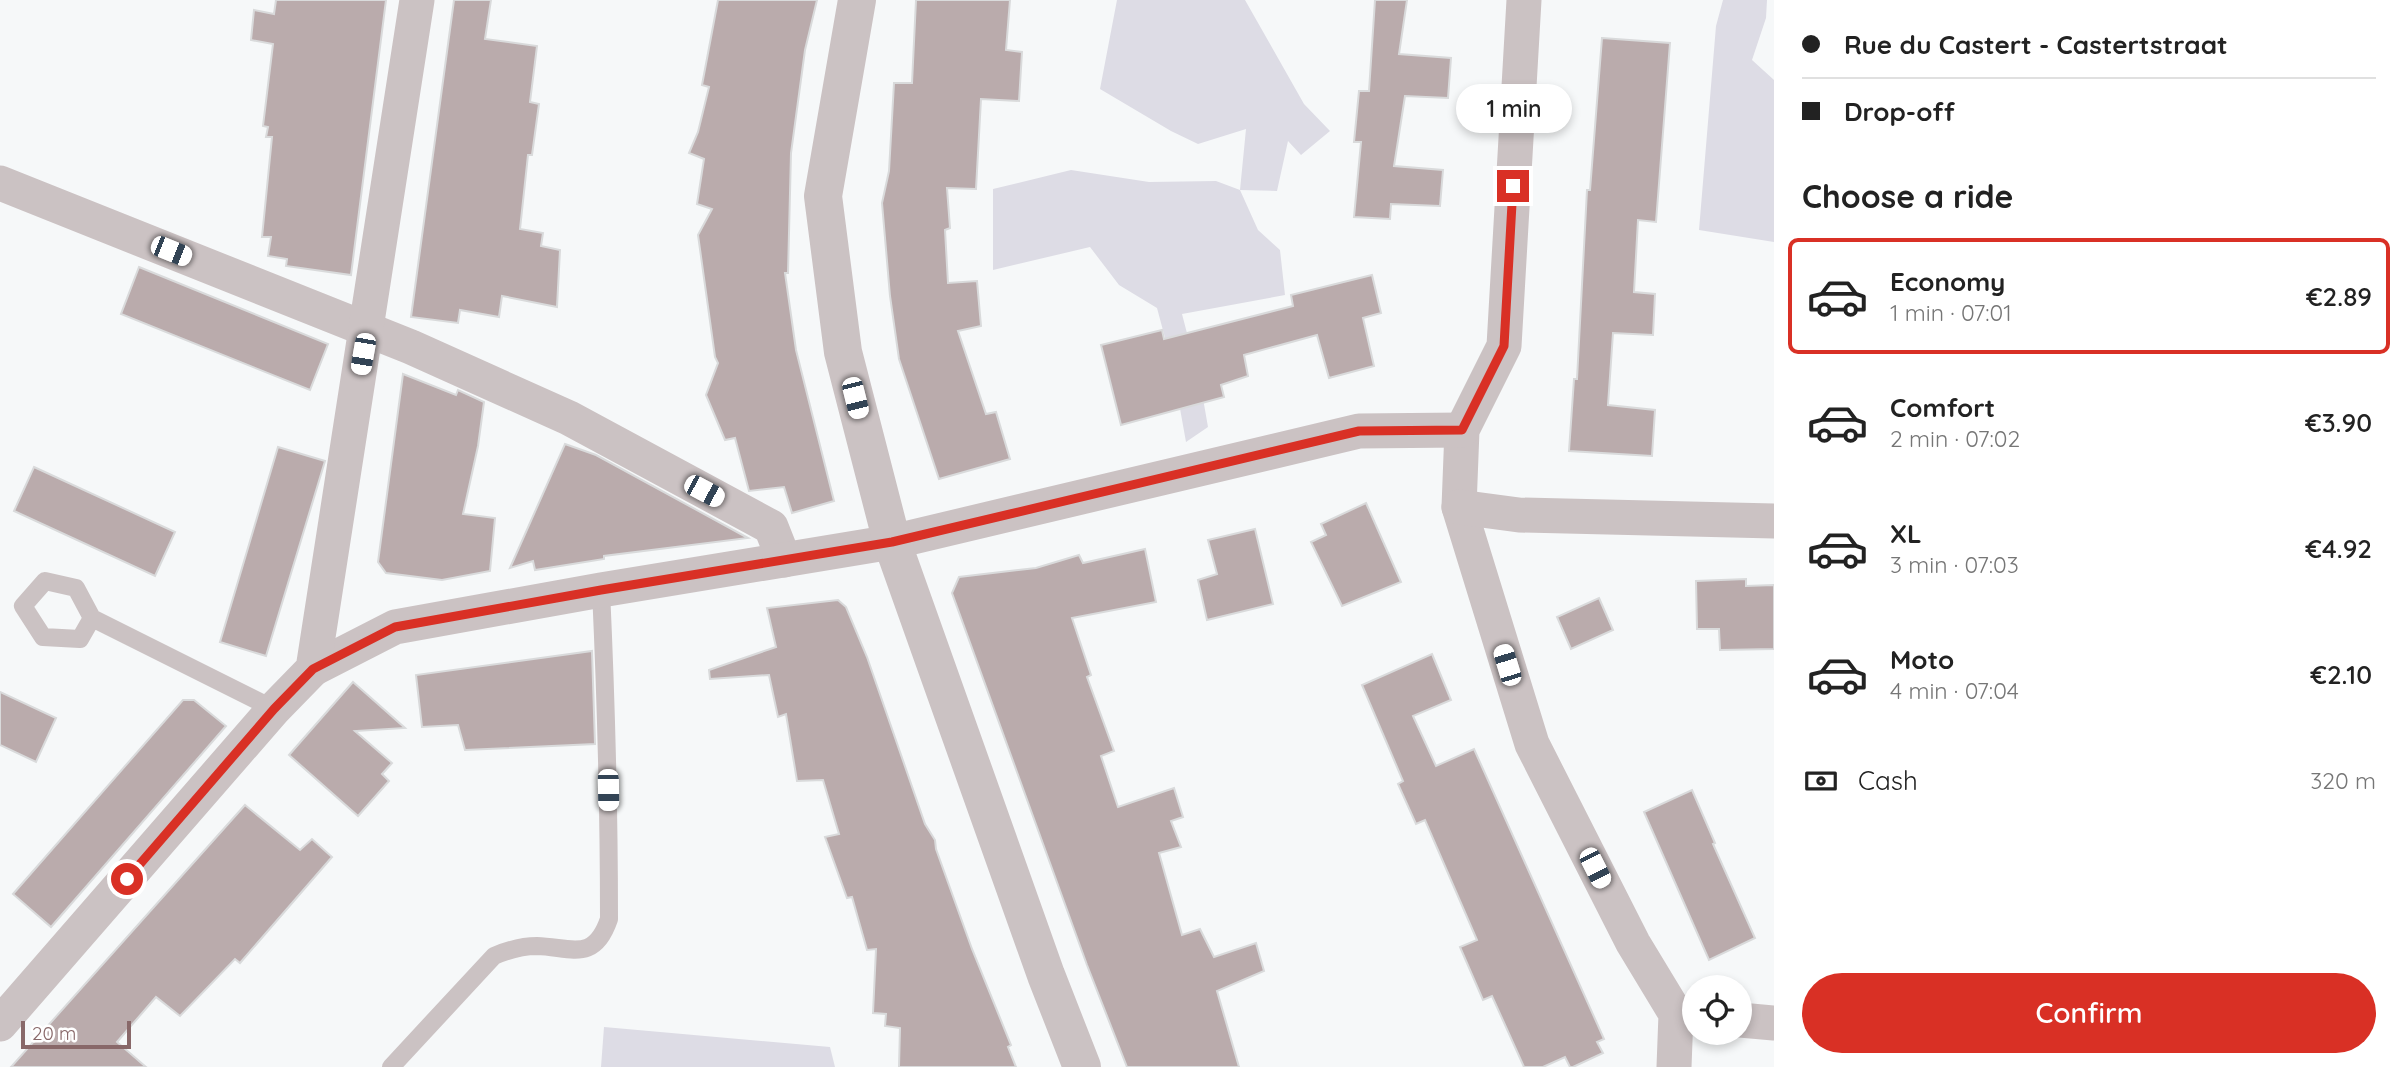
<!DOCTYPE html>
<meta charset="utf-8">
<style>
body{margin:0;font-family:Quicksand,sans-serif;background:#f2f2f2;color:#222;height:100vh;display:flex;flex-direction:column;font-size:26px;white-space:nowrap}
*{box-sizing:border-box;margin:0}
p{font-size:23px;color:#767676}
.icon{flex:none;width:38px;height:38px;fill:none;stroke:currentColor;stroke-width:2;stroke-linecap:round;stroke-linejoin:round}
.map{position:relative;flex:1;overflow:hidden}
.details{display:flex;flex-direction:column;background:#fff;width:630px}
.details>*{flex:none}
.hud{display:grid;align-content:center;height:154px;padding:0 28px;background:#fff}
.buttons{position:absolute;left:1682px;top:975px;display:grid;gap:14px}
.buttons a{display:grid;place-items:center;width:70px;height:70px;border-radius:50%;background:#fff;box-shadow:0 4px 10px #0003;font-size:35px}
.scale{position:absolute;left:21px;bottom:18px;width:110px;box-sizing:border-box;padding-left:7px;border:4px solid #886869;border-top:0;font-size:19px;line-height:24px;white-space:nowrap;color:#886869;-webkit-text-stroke:5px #fff;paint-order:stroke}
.end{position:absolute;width:32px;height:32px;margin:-16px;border:9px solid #d93025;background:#fff;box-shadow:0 0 0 4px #fff}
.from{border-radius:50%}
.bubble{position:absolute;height:49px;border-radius:24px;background:#fff;box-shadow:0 4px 10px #0003;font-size:23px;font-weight:600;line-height:49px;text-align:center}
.car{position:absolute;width:21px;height:42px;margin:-21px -10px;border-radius:9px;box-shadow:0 0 5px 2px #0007;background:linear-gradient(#fff 24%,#345 0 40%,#fff 0 76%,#345 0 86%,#fff 0)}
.hud b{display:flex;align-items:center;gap:24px;height:66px;font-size:26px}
.hud b+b{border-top:2px solid #e0e0e0}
.hud i{width:18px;height:18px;background:#222}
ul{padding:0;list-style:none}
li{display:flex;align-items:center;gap:21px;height:116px;margin:0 14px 10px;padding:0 14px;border:4px solid transparent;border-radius:10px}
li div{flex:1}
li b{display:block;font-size:26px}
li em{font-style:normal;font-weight:600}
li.current{border-color:#d93025}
li>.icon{width:63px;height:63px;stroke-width:1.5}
h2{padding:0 28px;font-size:32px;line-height:84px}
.pay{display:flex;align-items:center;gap:18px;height:77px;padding:0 28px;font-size:26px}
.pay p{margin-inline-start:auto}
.button{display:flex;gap:14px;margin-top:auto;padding:14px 28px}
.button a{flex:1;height:80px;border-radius:42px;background:#d93025;color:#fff;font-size:28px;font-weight:600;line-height:80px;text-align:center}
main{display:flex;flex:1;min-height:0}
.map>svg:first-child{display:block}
.green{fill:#dddce5}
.building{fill:#baabac;stroke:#d9dadb;stroke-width:2}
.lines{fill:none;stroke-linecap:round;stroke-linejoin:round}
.service{stroke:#cbc2c3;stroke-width:18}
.minor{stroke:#cbc2c3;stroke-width:35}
.tertiary{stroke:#cbc2c3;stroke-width:38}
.route{stroke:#d93025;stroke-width:9}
</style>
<main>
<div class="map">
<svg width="1774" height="1067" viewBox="0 0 1774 1067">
<rect width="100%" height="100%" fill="#f6f8f9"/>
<g class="green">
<polygon points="1117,0 1245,0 1304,104 1330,131 1301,155 1288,141 1277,191 1240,190 1258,230 1280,250 1285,295 1182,314 1201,387 1208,427 1186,442 1172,364 1157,308 1119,285 1090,247 993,270 993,189 1071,170 1149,182 1216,181 1240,190 1246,129 1198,144 1171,131 1100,89"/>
<polygon points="1723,0 1767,0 1766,18 1752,60 1774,80 1774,242 1699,230 1716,26"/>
<polygon points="604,1027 830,1047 835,1067 601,1067"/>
</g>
<g class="building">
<polygon points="276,0 386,0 351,275 286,266 287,259 268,256 271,237 262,237 272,137 266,137 268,127 263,126 273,44 251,40 254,10 274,14"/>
<polygon points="454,0 491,0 485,39 537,46 530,102 539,104 532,155 528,155 520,229 543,233 541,246 560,250 557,307 502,296 499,317 460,310 458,323 411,317"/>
<polygon points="718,0 817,0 805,50 791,153 788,273 785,273 796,350 834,501 792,513 784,487 749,491 735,438 725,440 706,395 718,363 715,357 698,235 712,209 697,204 704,159 689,153 698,132 709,87 702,85"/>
<polygon points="916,0 1010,0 1006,50 1022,52 1019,101 981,99 976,189 947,188 950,228 945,230 948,283 977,281 981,326 958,331 986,414 996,412 1010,459 939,479 899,359 890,296 882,203 889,171 894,83 912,83"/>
<polygon points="1375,0 1407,0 1399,54 1451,58 1448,98 1405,96 1394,166 1443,170 1440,206 1391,204 1390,219 1354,217 1361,142 1354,142 1359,91 1369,91"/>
<polygon points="1602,38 1670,43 1656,222 1638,220 1634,292 1655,294 1653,335 1613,333 1608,405 1655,410 1652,456 1569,451 1574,379 1577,379 1587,190 1590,190"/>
<polygon points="139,267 328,344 310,390 121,314"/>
<polygon points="1372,275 1381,313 1363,318 1374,366 1329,378 1317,335 1244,355 1248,376 1221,385 1224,397 1121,425 1101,345 1162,330 1164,339 1293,306 1291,295"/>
<polygon points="403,374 456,395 458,390 484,402 478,446 463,514 495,518 490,571 442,580 386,573 378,562"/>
<polygon points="565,444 596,455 748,538 604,556 604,559 535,570 533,561 510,568"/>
<polygon points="278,447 325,461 266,656 220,642"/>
<polygon points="34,467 175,532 155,576 14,511"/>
<polygon points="1366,503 1401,582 1342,606 1311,542 1326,535 1321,524"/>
<polygon points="1255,529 1273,604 1207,620 1198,580 1217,574 1208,540"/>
<polygon points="1145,549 1156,602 1072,618 1091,675 1087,677 1114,751 1101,756 1118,807 1174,788 1183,817 1171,821 1181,847 1159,853 1182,935 1200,929 1214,957 1256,943 1264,971 1217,991 1239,1067 1127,1067 1087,965 952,593 959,577 1036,568 1079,555 1083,563"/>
<polygon points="1746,579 1746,586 1774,585 1774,649 1720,650 1719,629 1697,629 1696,581"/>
<polygon points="1599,598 1613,630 1571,649 1557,617"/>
<polygon points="838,600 846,607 867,657 925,824 935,840 936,849 972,949 1011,1045 1008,1047 1016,1067 899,1067 900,1028 885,1026 886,1014 873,1013 876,949 867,950 852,897 847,898 825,837 839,834 823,780 797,781 786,714 778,717 769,675 710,679 709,670 776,647 767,608"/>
<polygon points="592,651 595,744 465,750 458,725 422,727 416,675"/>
<polygon points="1432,654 1451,700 1413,716 1436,766 1474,749 1604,1039 1597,1042 1603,1053 1573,1067 1570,1067 1565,1057 1543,1067 1524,1067 1492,996 1483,1000 1460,947 1477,940 1425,820 1416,824 1398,784 1403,781 1362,685"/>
<polygon points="353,682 405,728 355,731 392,763 382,774 389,781 358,816 289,755"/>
<polygon points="0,692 56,718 36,762 0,745"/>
<polygon points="183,700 194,700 226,726 51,927 13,894"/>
<polygon points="1692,790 1715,843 1713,844 1755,938 1709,960 1644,812"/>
<polygon points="245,805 300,850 312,839 332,857 240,963 235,959 180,1016 156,997 117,1042 146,1067 11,1067"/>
</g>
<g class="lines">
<g class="service">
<polyline points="92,618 80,639 43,637 23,606 45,581 76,588 92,618 274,709"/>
<path d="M 391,1067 L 494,956 C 508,950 521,946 537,946 C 571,947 594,963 609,919 C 609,809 606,699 601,590"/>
</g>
<g class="minor">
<polyline points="1524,0 1504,346 1462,430 1459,507 1532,744 1633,943 1676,1014 1674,1067"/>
<polyline points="0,183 411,347 569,418 771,527 784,560"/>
<polyline points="1459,507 1519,515 1774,521"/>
<polyline points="313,669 395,627 601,590 892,542 1359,431 1462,430"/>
<polyline points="1740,1020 1774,1023"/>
<polyline points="0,1024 274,709 313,669 417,0"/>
</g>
<polyline class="tertiary" points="857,0 823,196 843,352 892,542 1046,975 1082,1067"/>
</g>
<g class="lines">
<polyline class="route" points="127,879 274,709 313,669 395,627 601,590 892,542 1359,431 1462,430 1504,346 1513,186"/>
</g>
</svg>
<div class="buttons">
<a><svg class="icon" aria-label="locate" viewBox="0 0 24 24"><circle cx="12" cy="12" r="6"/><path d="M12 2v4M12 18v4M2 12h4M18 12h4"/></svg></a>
</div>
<div class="scale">20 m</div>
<i class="end from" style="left:127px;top:879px"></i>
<i class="end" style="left:1513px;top:186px"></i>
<div class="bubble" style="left:1456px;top:84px;width:116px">1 min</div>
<i class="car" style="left:171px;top:251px;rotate:112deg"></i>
<i class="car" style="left:363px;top:354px;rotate:190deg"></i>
<i class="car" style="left:855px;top:398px;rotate:166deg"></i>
<i class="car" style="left:704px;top:491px;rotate:118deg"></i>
<i class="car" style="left:1507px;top:665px;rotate:343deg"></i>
<i class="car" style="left:608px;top:790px;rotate:179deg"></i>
<i class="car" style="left:1595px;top:868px;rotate:153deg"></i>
</div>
<section class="details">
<div class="hud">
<b><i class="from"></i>Rue du Castert - Castertstraat</b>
<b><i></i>Drop-off</b>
</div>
<h2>Choose a ride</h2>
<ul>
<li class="current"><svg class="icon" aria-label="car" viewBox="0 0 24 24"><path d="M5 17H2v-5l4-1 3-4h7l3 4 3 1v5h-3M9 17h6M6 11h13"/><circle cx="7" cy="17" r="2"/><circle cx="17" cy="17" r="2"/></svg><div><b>Economy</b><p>1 min · 07:01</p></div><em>€2.89</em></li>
<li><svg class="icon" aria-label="car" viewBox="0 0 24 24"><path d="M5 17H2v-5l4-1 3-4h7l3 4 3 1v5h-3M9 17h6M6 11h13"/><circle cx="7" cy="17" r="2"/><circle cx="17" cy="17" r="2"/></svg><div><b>Comfort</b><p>2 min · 07:02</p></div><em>€3.90</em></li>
<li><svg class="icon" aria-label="car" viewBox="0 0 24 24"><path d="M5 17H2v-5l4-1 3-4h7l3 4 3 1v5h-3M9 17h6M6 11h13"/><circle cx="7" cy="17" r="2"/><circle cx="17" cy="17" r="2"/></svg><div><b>XL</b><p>3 min · 07:03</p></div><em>€4.92</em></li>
<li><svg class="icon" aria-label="car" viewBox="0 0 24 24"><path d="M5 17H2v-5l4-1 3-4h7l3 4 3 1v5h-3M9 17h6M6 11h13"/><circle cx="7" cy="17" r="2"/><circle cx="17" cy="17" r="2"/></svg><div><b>Moto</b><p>4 min · 07:04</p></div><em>€2.10</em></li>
</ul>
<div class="pay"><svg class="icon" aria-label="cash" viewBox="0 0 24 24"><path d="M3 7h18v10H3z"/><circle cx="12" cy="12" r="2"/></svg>Cash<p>320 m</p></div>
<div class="button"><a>Confirm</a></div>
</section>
</main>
